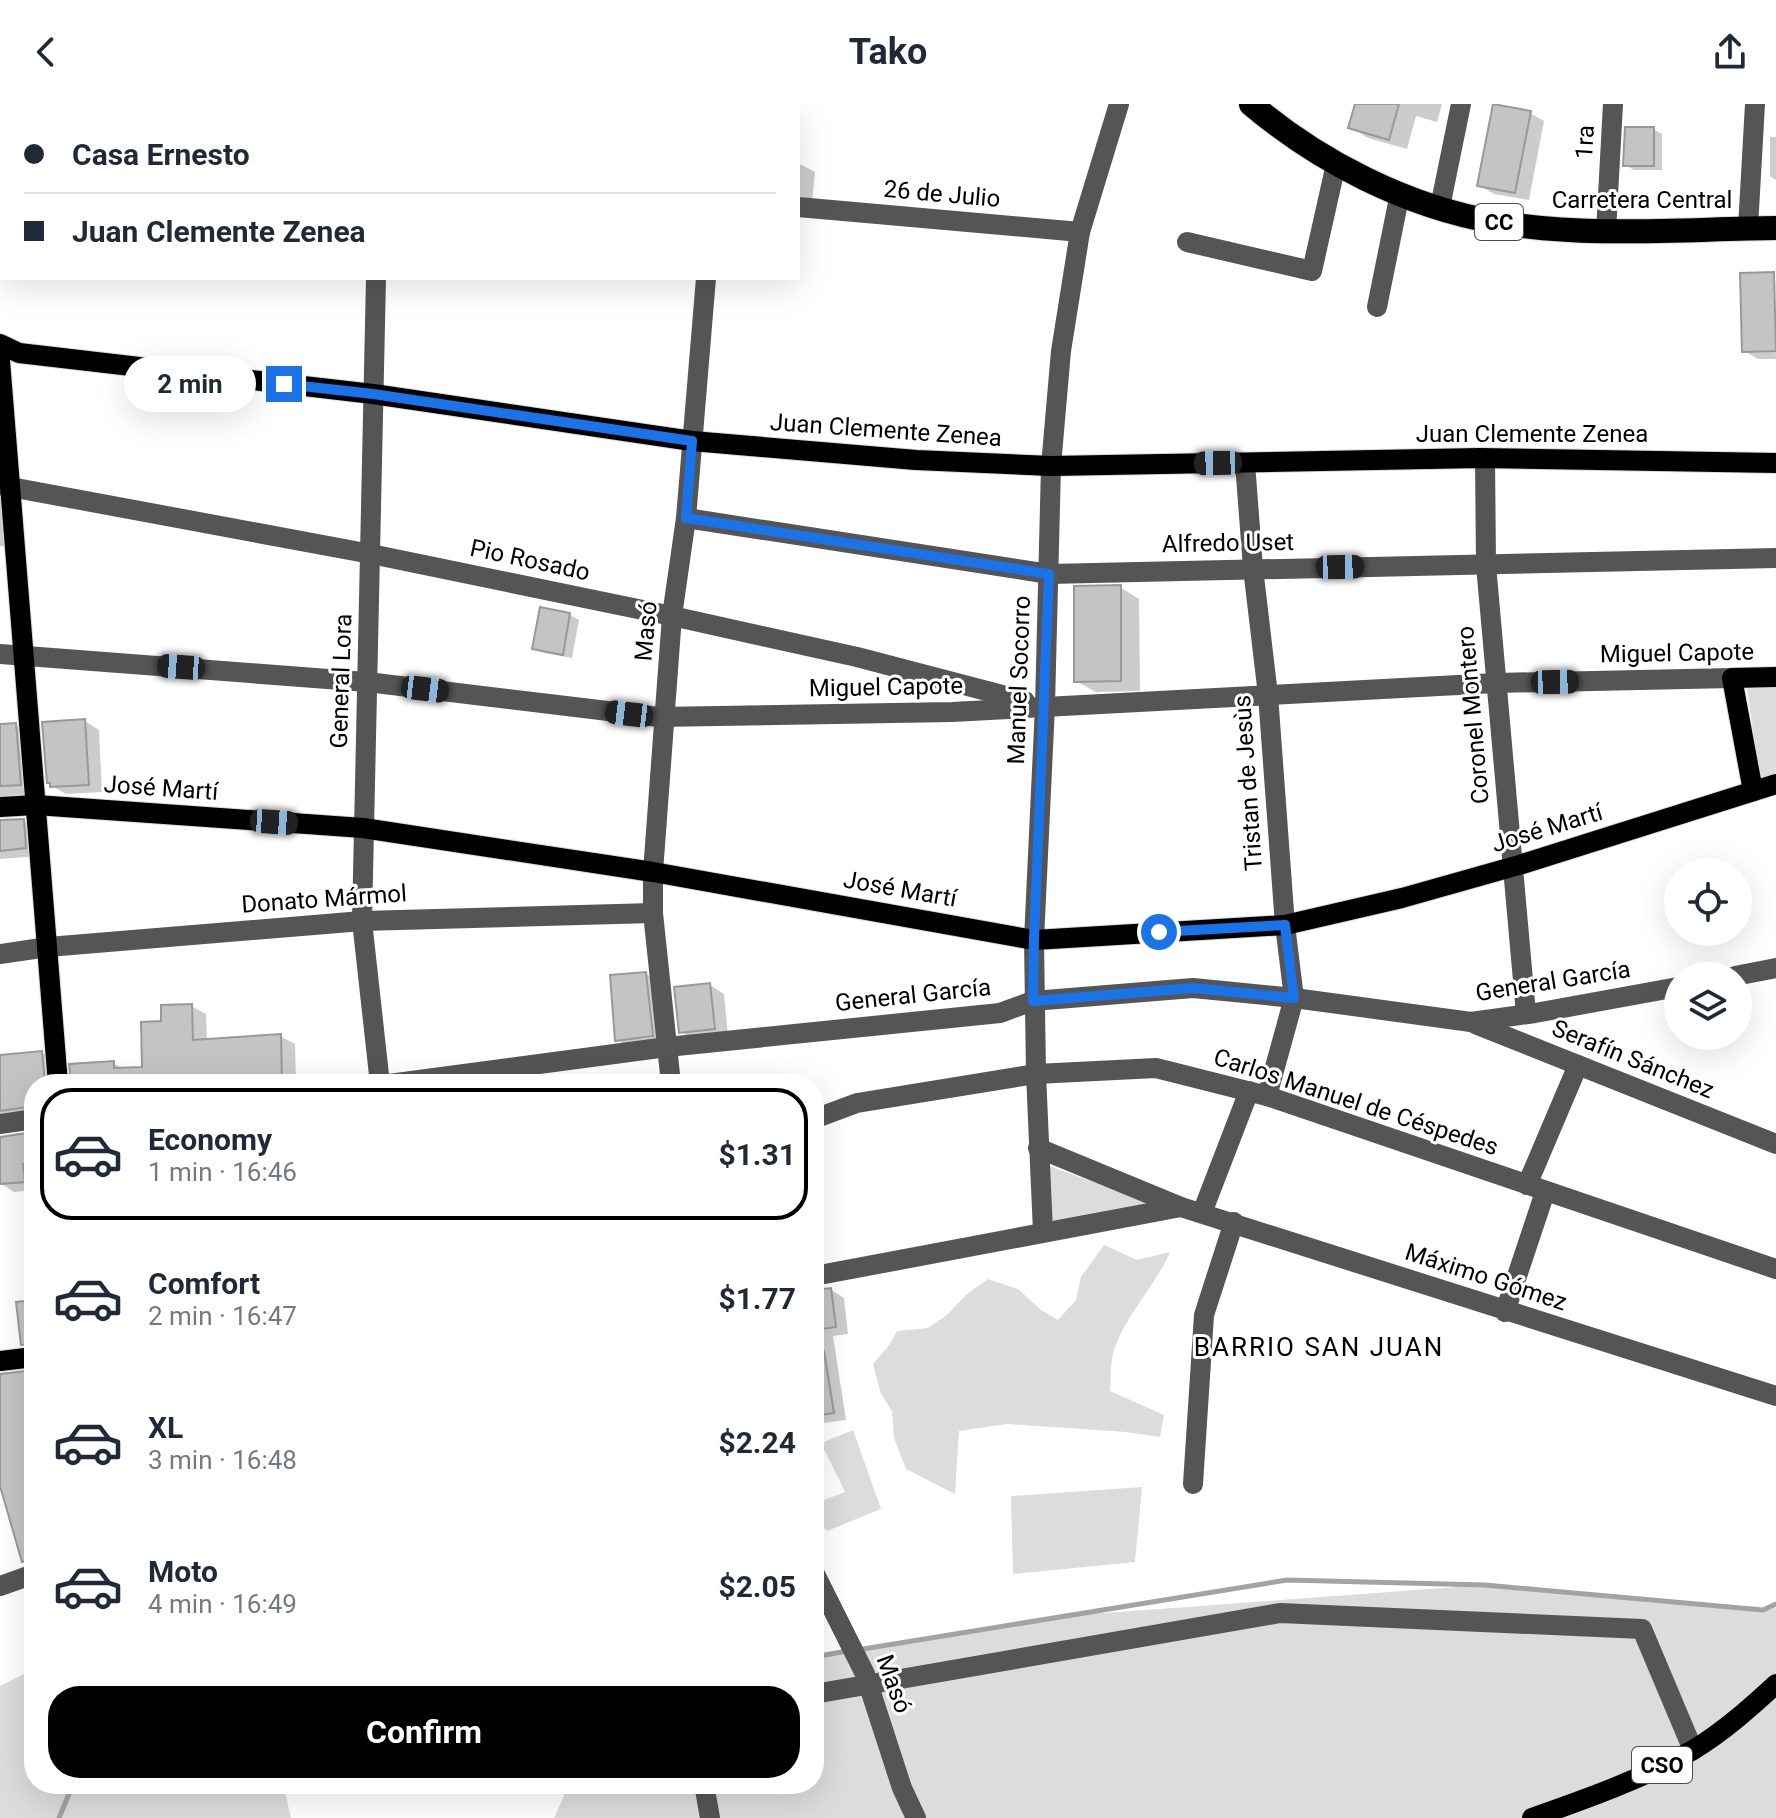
<!DOCTYPE html>
<meta charset="utf-8">
<style>
body{margin:0;font-family:Roboto,sans-serif;background:#f2f2f3;color:#1f2937;height:100vh;display:flex;flex-direction:column;font-size:30px;white-space:nowrap}
*{box-sizing:border-box;margin:0}
p{font-size:26px;color:#747a83}
.icon{flex:none;width:44px;height:44px;fill:none;stroke:currentColor;stroke-width:2;stroke-linecap:round;stroke-linejoin:round}
.map{position:relative;flex:1;overflow:hidden}
.details{position:absolute;left:24px;top:970px;width:800px;height:720px;display:flex;flex-direction:column;background:#fff;border-radius:32px;box-shadow:0 8px 32px #0002}
.details>*{flex:none}
.banner{position:absolute;left:0px;top:0px;width:800px;height:176px;box-shadow:0 8px 32px #0002;display:grid;align-content:center;height:176px;padding:0 24px;background:#fff}
.buttons{position:absolute;left:1664px;top:754px;display:grid;gap:16px}
.buttons a{display:grid;place-items:center;width:88px;height:88px;border-radius:50%;background:#fff;box-shadow:0 8px 32px #0002;font-size:40px}
.end{position:absolute;width:36px;height:36px;margin:-18px;border:10px solid #1a73e8;background:#fff;box-shadow:0 0 0 4px #fff}
.from{border-radius:50%}
.bubble{position:absolute;height:56px;border-radius:28px;background:#fff;box-shadow:0 8px 32px #0002;font-size:26px;font-weight:700;line-height:56px;text-align:center}
.car{position:absolute;width:24px;height:48px;margin:-24px -12px;border-radius:10px;box-shadow:0 0 6px 2px #0007;background:linear-gradient(#222 24%,#8ab4d8 0 40%,#222 0 76%,#8ab4d8 0 86%,#222 0)}
.banner b{display:flex;align-items:center;gap:28px;height:76px;font-size:30px}
.banner b+b{border-top:2px solid #e0e1e3}
.banner i{width:20px;height:20px;background:#1f2937}
ul{padding:14px 0 0;list-style:none}
li{display:flex;align-items:center;gap:24px;height:132px;margin:0 16px 12px;padding:0 8px;border:4px solid transparent;border-radius:32px}
li div{flex:1}
li b{display:block;font-size:30px}
li em{font-style:normal;font-weight:700}
li.current{border-color:#000}
li>.icon{width:72px;height:72px;stroke-width:1.5}
.cta{display:flex;gap:16px;margin-top:auto;padding:16px 24px}
.cta a{flex:1;height:92px;border-radius:32px;background:#000;color:#fff;font-size:32px;font-weight:700;line-height:92px;text-align:center}
header{display:flex;justify-content:space-between;align-items:center;height:104px;padding:0 24px;background:#fff;font-size:36px;font-weight:700}
.map>svg:first-child{display:block}
.green{fill:#dcdcdc}
.shadow{fill:#0003}
.lines{fill:none;stroke-linecap:round;stroke-linejoin:round}
.stream{stroke:#a3a3a3;stroke-width:5}
.building{fill:#c4c4c4;stroke:#999;stroke-width:2}
.major-casing{stroke:#dbdbdb;stroke-width:22}
.highway-casing{stroke:#dbdbdb;stroke-width:26}
.minor{stroke:#555;stroke-width:20}
.major{stroke:#000;stroke-width:20}
.highway{stroke:#000;stroke-width:24}
.route{stroke:#1a73e8;stroke-width:10}
.labels{text-anchor:middle;dominant-baseline:central;stroke-width:6;stroke-linejoin:round;paint-order:stroke}
.shield{fill:#fff;stroke:#4c4c4c;stroke-width:2}
.shield-label{font-size:22px;font-weight:bold;fill:#000}
.street-label{font-size:24px;fill:#000;stroke:#fff}
.neighbourhood-label{font-size:26px;letter-spacing:2px;fill:#000;stroke:#fff}
</style>
<header><svg class="icon" aria-label="back" viewBox="0 0 24 24"><path d="M15 5l-7 7 7 7"/></svg>Tako<svg class="icon" aria-label="share" viewBox="0 0 24 24"><path d="M12 15V3M7 8l5-5 5 5M5 13v7h14v-7"/></svg></header>
<div class="map">
<svg width="1776" height="1714" viewBox="0 0 1776 1714">
<rect width="100%" height="100%" fill="#fff"/>
<g class="green">
<polygon points="1776,577 1776,669 1760,674 1746,578"/>
<polygon points="1049,1062 1152,1099 1049,1119"/>
<path d="M 1104,1141 L 1137,1156 L 1170,1148 C 1155,1182 1128,1208 1115,1243 C 1110,1256 1111,1273 1110,1287 L 1164,1311 L 1160,1333 L 1126,1328 L 1007,1320 L 959,1327 L 955,1390 L 906,1365 L 894,1334 L 892,1307 L 881,1290 L 873,1260 L 890,1240 L 897,1227 L 928,1224 L 947,1211 L 967,1190 L 988,1175 L 1018,1185 L 1041,1206 L 1058,1216 L 1076,1196 L 1081,1173 Z"/>
<polygon points="853,1326 881,1405 827,1427 814,1413 814,1400 845,1388 825,1347 814,1351 814,1342"/>
<polygon points="1142,1383 1135,1458 1013,1470 1011,1392"/>
<polygon points="1485,1481 1762,1506 1776,1504 1776,1714 554,1714 569,1680 814,1680 814,1553 1063,1512"/>
<polygon points="34,1565 34,1680 283,1680 291,1714 0,1714 0,1582"/>
</g>
<g class="shadow">
<polygon points="1357,0 1442,0 1437,18 1416,12 1407,45 1368,34 1350,23"/>
<polygon points="1530,9 1544,17 1529,96 1494,90 1479,81"/>
<polygon points="1653,25 1662,30 1662,66 1634,66 1625,61"/>
<polygon points="1770,33 1776,33 1776,76 1770,72"/>
<polygon points="798,59 815,68 812,98 798,102"/>
<polygon points="1774,170 1776,255 1758,255 1744,247"/>
<polygon points="0,395 8,399 17,444 0,442"/>
<polygon points="1120,483 1139,495 1140,587 1096,588 1076,577"/>
<polygon points="570,511 579,516 572,554 544,549 535,544"/>
<polygon points="85,617 99,626 102,688 66,690 52,682"/>
<polygon points="16,621 35,632 40,691 0,694 0,622"/>
<polygon points="23,717 38,725 40,752 0,755 0,718"/>
<polygon points="646,870 660,879 666,939 632,944 617,936"/>
<polygon points="710,881 724,890 728,932 695,936 681,928"/>
<polygon points="191,902 206,910 207,937 280,932 295,940 296,980 72,980 113,959 125,966 144,965 163,919"/>
<polygon points="42,949 57,958 59,980 34,980 34,1012 0,1025 0,953"/>
<polygon points="34,1030 34,1086 14,1088 0,1079 0,1033"/>
<polygon points="831,1186 844,1194 848,1230 833,1232 846,1316 814,1320 814,1188"/>
<polygon points="25,1269 34,1275 34,1463 23,1457 0,1385 0,1272"/>
</g>
<g class="lines">
<g class="stream">
<polyline points="857,1546 1287,1476 1485,1481 1763,1506 1776,1500"/>
<polyline points="814,1553 847,1547"/>
<polyline points="59,1714 73,1680"/>
</g>
</g>
<g class="building">
<polygon points="1355,0 1399,0 1389,36 1348,24"/>
<polygon points="1493,0 1531,7 1515,89 1477,82"/>
<polygon points="1625,23 1654,23 1654,62 1623,62"/>
<polygon points="1774,168 1776,247 1742,248 1740,169"/>
<polygon points="1121,481 1121,577 1074,578 1074,482"/>
<polygon points="540,503 570,509 563,551 532,545"/>
<polygon points="85,615 89,681 50,683 50,679 47,679 42,618"/>
<polygon points="16,619 21,681 0,682 0,620"/>
<polygon points="24,715 26,744 0,747 0,716"/>
<polygon points="646,868 653,932 615,937 610,871"/>
<polygon points="710,879 715,925 679,929 674,883"/>
<polygon points="192,900 193,936 281,930 282,980 71,980 69,960 114,957 114,964 142,963 141,918 161,917 161,901"/>
<polygon points="42,947 45,980 34,980 34,1002 0,1007 0,951"/>
<polygon points="34,1028 34,1058 23,1060 25,1078 0,1080 0,1033"/>
<polygon points="831,1184 836,1223 814,1226 814,1186"/>
<polygon points="34,1196 34,1240 21,1241 16,1198"/>
<polygon points="824,1247 834,1309 814,1312 814,1248"/>
<polygon points="34,1266 27,1268 29,1271 34,1298 34,1454 22,1458 0,1382 0,1270"/>
</g>
<g class="lines">
<defs>
<g id="major">
<polyline points="0,240 19,249 373,290 692,337 916,356 1051,362 1480,354 1776,359"/>
<polyline points="0,257 58,980"/>
<polyline points="1753,687 1732,574 1776,573"/>
<polyline points="0,703 36,701 363,724 653,768 1034,836 1285,821 1402,794 1519,761 1776,680"/>
<polyline points="0,1257 34,1253"/>
<path d="M 1532,1714 C 1586,1695 1643,1675 1693,1646 C 1723,1628 1750,1604 1776,1580"/>
</g>
<path id="highway" d="M 1251,0 C 1318,57 1407,103 1496,118 C 1588,134 1683,125 1776,124"/>
</defs>
<use href="#major" class="major-casing"/>
<use href="#highway" class="highway-casing"/>
<g class="minor">
<polyline points="381,2 381,0"/>
<polyline points="721,2 721,0"/>
<polyline points="0,36 2,36"/>
<polyline points="798,103 1080,128"/>
<polyline points="1440,103 1461,0"/>
<polyline points="1748,124 1755,0"/>
<polyline points="1606,128 1613,0"/>
<polyline points="1187,138 1312,167 1336,60"/>
<polyline points="376,174 362,817 380,980"/>
<polyline points="1377,203 1400,89"/>
<polyline points="1485,354 1486,461 1526,910"/>
<polyline points="1245,359 1253,464 1268,591 1285,821 1294,894 1267,992"/>
<polyline points="0,381 371,450 672,512 857,553 1025,597"/>
<polyline points="686,414 1049,470 1776,454"/>
<polyline points="0,550 367,578 658,613 952,608 1496,579 1732,574"/>
<polyline points="0,850 48,843 362,817 653,809"/>
<polyline points="1735,872 1776,864"/>
<polyline points="1475,920 1776,1040"/>
<polyline points="389,980 667,943 1000,909 1033,897 1193,884 1294,894 1471,918 1535,909 1678,883"/>
<polyline points="671,980 653,809 653,768 672,512 686,414 706,174"/>
<polyline points="814,1015 857,999 1036,970 1156,964 1267,992 1776,1165"/>
<polyline points="0,1020 34,1015"/>
<polyline points="1038,1044 1181,1103 1776,1292"/>
<polyline points="1527,1081 1578,961"/>
<polyline points="1202,1109 1249,987"/>
<polyline points="1043,1128 1036,970 1034,836 1045,602 1051,362 1061,247 1080,128 1119,0"/>
<polyline points="814,1172 1181,1103"/>
<polyline points="1505,1208 1545,1088"/>
<polyline points="1193,1380 1204,1211 1234,1118"/>
<polyline points="814,1468 865,1570 902,1684 916,1714"/>
<polyline points="0,1482 34,1470"/>
<polyline points="814,1590 1280,1509 1642,1525 1693,1646"/>
<polyline points="704,1680 710,1714"/>
</g>
<use href="#major" class="major"/>
<use href="#highway" class="highway"/>
</g>
<g class="lines">
<polyline class="route" points="284,280 373,290 692,337 686,414 1049,470 1034,836 1033,897 1193,884 1294,894 1285,821 1159,828"/>
</g>
<g class="labels">
<g class="shield">
<rect x="1475" y="100" width="48" height="36" rx="6"/>
<rect x="1632" y="1643" width="60" height="36" rx="6"/>
</g>
<g class="shield-label">
<text x="1499" y="118">CC</text>
<text x="1662" y="1661">CSO</text>
</g>
<g class="street-label">
<text transform="translate(1585 38) rotate(-87)">1ra</text>
<text transform="translate(942 90) rotate(5)">26 de Julio</text>
<text x="1642" y="96">Carretera Central</text>
<text transform="translate(886 326) rotate(4)">Juan Clemente Zenea</text>
<text x="1532" y="330">Juan Clemente Zenea</text>
<text transform="translate(1228 439) rotate(-1)">Alfredo Uset</text>
<text transform="translate(530 456) rotate(12)">Pio Rosado</text>
<text transform="translate(646 527) rotate(-85)">Masó</text>
<text transform="translate(1677 549) rotate(-1)">Miguel Capote</text>
<text transform="translate(1019 576) rotate(-88)">Manuel Socorro</text>
<text transform="translate(341 577) rotate(-88)">General Lora</text>
<text transform="translate(886 583) rotate(-1)">Miguel Capote</text>
<text transform="translate(1473 611) rotate(-95)">Coronel Montero</text>
<text transform="translate(1248 679) rotate(-94)">Tristan de Jesùs</text>
<text transform="translate(161 684) rotate(4)">José Martí</text>
<text transform="translate(1547 724) rotate(-17)">José Martí</text>
<text transform="translate(900 785) rotate(10)">José Martí</text>
<text transform="translate(324 795) rotate(-4)">Donato Mármol</text>
<text transform="translate(1553 877) rotate(-9)">General García</text>
<text transform="translate(913 891) rotate(-6)">General García</text>
<text transform="translate(1633 955) rotate(22)">Serafín Sánchez</text>
<text transform="translate(1356 998) rotate(18)">Carlos Manuel de Céspedes</text>
<text transform="translate(1486 1173) rotate(18)">Máximo Gómez</text>
<text transform="translate(894 1580) rotate(70)">Masó</text>
</g>
<g class="neighbourhood-label">
<text x="1319" y="1243">BARRIO SAN JUAN</text>
</g>
</g>
</svg>
<div class="buttons">
<a><svg class="icon" aria-label="locate" viewBox="0 0 24 24"><circle cx="12" cy="12" r="6"/><path d="M12 2v4M12 18v4M2 12h4M18 12h4"/></svg></a>
<a><svg class="icon" aria-label="layers" viewBox="0 0 24 24"><path d="M12 4l9 5-9 5-9-5zM3 14l9 5 9-5"/></svg></a>
</div>
<i class="end from" style="left:1159px;top:828px"></i>
<i class="end" style="left:284px;top:280px"></i>
<div class="bubble" style="left:124px;top:252px;width:132px">2 min</div>
<i class="car" style="left:1218px;top:359px;rotate:269deg"></i>
<i class="car" style="left:1340px;top:463px;rotate:89deg"></i>
<i class="car" style="left:181px;top:563px;rotate:274deg"></i>
<i class="car" style="left:1555px;top:578px;rotate:89deg"></i>
<i class="car" style="left:425px;top:585px;rotate:97deg"></i>
<i class="car" style="left:629px;top:610px;rotate:277deg"></i>
<i class="car" style="left:274px;top:718px;rotate:94deg"></i>
<div class="banner">
<b><i class="from"></i>Casa Ernesto</b>
<b><i></i>Juan Clemente Zenea</b>
</div>
<section class="details">
<ul>
<li class="current"><svg class="icon" aria-label="car" viewBox="0 0 24 24"><path d="M5 17H2v-5l4-1 3-4h7l3 4 3 1v5h-3M9 17h6M6 11h13"/><circle cx="7" cy="17" r="2"/><circle cx="17" cy="17" r="2"/></svg><div><b>Economy</b><p>1 min · 16:46</p></div><em>$1.31</em></li>
<li><svg class="icon" aria-label="car" viewBox="0 0 24 24"><path d="M5 17H2v-5l4-1 3-4h7l3 4 3 1v5h-3M9 17h6M6 11h13"/><circle cx="7" cy="17" r="2"/><circle cx="17" cy="17" r="2"/></svg><div><b>Comfort</b><p>2 min · 16:47</p></div><em>$1.77</em></li>
<li><svg class="icon" aria-label="car" viewBox="0 0 24 24"><path d="M5 17H2v-5l4-1 3-4h7l3 4 3 1v5h-3M9 17h6M6 11h13"/><circle cx="7" cy="17" r="2"/><circle cx="17" cy="17" r="2"/></svg><div><b>XL</b><p>3 min · 16:48</p></div><em>$2.24</em></li>
<li><svg class="icon" aria-label="car" viewBox="0 0 24 24"><path d="M5 17H2v-5l4-1 3-4h7l3 4 3 1v5h-3M9 17h6M6 11h13"/><circle cx="7" cy="17" r="2"/><circle cx="17" cy="17" r="2"/></svg><div><b>Moto</b><p>4 min · 16:49</p></div><em>$2.05</em></li>
</ul>
<div class="cta"><a>Confirm</a></div>
</section>
</div>
